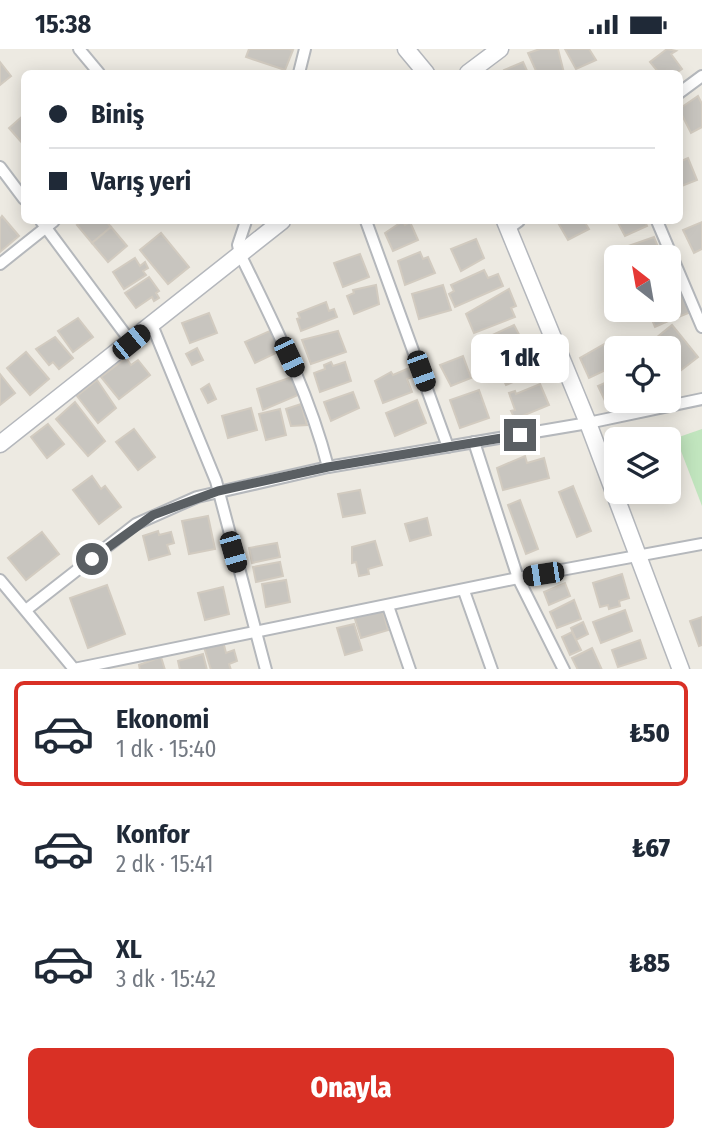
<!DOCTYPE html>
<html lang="tr">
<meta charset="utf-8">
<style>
body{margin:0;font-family:"Fira Sans Condensed",sans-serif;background:#f6f6f7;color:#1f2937;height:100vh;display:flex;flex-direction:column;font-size:26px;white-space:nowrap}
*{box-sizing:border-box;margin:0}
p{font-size:23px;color:#747a83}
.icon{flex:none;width:38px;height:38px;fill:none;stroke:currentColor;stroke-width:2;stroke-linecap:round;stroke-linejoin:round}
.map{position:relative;height:620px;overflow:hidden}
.details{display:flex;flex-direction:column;background:#fff;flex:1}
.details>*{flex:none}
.top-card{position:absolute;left:21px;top:21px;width:662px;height:154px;border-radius:10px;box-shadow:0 4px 18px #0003;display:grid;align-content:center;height:154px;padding:0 28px;background:#fff}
.needle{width:46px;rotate:329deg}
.fabs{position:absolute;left:604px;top:196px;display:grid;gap:14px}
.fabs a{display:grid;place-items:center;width:77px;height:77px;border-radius:10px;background:#fff;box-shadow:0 4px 18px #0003;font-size:35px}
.end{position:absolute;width:32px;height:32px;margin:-16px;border:9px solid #5a5f63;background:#fff;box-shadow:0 0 0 4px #fff}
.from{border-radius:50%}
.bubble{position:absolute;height:49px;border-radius:10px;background:#fff;box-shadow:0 4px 18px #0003;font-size:23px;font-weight:800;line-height:49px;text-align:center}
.car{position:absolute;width:21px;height:42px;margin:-21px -10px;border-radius:9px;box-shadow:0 0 5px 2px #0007;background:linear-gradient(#222 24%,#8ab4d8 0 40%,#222 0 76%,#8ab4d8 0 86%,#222 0)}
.top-card b{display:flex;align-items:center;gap:24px;height:66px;font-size:26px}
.top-card b+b{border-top:2px solid #e0e1e3}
.top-card i{width:18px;height:18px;background:#1f2937}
ul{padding:12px 0 0;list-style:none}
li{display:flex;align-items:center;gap:21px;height:105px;margin:0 14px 10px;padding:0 14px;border:4px solid transparent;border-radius:10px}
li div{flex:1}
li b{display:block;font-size:26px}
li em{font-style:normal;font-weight:800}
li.on{border-color:#d93025}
li>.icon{width:63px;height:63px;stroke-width:1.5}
.primary-button{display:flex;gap:14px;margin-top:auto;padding:14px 28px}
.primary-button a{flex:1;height:80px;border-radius:10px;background:#d93025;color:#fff;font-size:28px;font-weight:800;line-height:80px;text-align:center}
.status{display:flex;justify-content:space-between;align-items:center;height:49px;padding:0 35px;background:#fff;direction:ltr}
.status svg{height:19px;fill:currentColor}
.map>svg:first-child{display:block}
.green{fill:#c1e5be}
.building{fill:#c8c5bf;stroke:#d2cbc0;stroke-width:2}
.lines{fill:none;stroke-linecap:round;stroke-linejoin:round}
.street-casing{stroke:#b5b8bc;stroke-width:14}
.secondary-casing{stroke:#b4b7bc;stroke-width:19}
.street{stroke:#fff;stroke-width:10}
.secondary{stroke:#fff;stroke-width:16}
.route{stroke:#5a5f63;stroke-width:9}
</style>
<div class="status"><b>15:38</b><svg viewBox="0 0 49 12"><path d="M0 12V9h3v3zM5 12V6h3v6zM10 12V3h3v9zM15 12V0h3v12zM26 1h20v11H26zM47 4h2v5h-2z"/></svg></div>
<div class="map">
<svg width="702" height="621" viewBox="0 0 702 621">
<rect width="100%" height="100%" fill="#edeae2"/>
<polygon class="green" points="702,380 702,457 676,389"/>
<g class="building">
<polygon points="249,0 289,0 293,1 285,21 246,8"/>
<polygon points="540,0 558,0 564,24 537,24 528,4"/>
<polygon points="565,0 589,0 596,11 576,20"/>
<polygon points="667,0 676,2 671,5 682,20 676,24 659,24 650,13"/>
<polygon points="0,13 11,27 0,36"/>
<polygon points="523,13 528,24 505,24 504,21"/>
<polygon points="698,47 702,55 702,78 691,84 679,60"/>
<polygon points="24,66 24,93 23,95 9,79"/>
<polygon points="688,109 697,131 679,138 679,113"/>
<polygon points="2,167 19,187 0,203 0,170"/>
<polygon points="83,172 106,172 111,178 92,194 77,176"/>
<polygon points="403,172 405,176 410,173 418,191 393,202 385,184"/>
<polygon points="557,172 584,172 589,180 568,191"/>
<polygon points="617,172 645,172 647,177 625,187"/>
<polygon points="702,173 702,200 694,204 683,181"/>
<polygon points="111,178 127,197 108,213 92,194"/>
<polygon points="161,184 189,218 168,235 140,201"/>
<polygon points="654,188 662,208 626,208 631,205 628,197"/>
<polygon points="476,190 484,209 461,222 451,200"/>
<polygon points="420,203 423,210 428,208 435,224 405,236 398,212"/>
<polygon points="360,205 369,228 343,238 334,214"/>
<polygon points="135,209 140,217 145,213 148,219 143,222 146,226 124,240 113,223"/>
<polygon points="484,221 488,229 498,225 503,237 455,258 449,245 454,242 451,236"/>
<polygon points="149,228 159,242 156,244 159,249 154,252 152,248 136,259 125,244"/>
<polygon points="376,236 379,255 354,265 347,247 354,244 353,241"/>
<polygon points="443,236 451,261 419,270 412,245"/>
<polygon points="509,240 516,257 511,259 515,268 474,284 466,265"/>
<polygon points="682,242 691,263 666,273 661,261 668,261 668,248"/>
<polygon points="326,253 329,262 334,260 337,268 301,282 297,270 300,269 298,264"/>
<polygon points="648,261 661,261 666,273 655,278"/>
<polygon points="209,264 217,284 190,294 182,274"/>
<polygon points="78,269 93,288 73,303 58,282"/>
<polygon points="514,276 524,295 496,309 486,289"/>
<polygon points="672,276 698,308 675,326 668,318 668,299 654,299 650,294"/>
<polygon points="272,281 282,301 255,314 245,293"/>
<polygon points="338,282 346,303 311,315 302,291"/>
<polygon points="55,288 73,309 59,320 53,313 49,316 36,300"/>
<polygon points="608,293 611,300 617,298 618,299 616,316 589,329 580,309"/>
<polygon points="197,299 203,311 192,316 186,305"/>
<polygon points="26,303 49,330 30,346 7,319"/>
<polygon points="523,306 532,325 506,336 497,317"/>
<polygon points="463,307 471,329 451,337 440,316"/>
<polygon points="126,309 131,316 138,311 150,326 119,350 101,328"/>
<polygon points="331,313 333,317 345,313 351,332 320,343 314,324 325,320 324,316"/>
<polygon points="409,319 412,328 407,330 412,343 383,354 375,332 391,323 393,326"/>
<polygon points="0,325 15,344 0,356"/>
<polygon points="292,328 298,346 263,361 257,340"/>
<polygon points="616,329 616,349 606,354 598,337"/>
<polygon points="97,331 116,359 98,374 77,347"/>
<polygon points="209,335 216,350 208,354 201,340"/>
<polygon points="540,335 549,356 515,370 511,362 515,361 509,344 515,342 516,345"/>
<polygon points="479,341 489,369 460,379 450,351"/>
<polygon points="353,343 359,359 331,372 324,353"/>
<polygon points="417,351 426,374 395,387 386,364"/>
<polygon points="75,353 105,392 88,407 56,370"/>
<polygon points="301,355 307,376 291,377 286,360"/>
<polygon points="251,359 257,381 228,389 222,367"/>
<polygon points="280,360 286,386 266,391 259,365"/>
<polygon points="48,375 64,395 47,409 31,388"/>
<polygon points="134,380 155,408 138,421 116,393"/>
<polygon points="525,407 527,414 544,409 549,429 503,441 497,419"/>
<polygon points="92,427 101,440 105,437 121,458 99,475 73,441"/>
<polygon points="573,437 591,482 577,488 559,443"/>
<polygon points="360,441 365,464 343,468 338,445"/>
<polygon points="520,451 538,500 526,505 508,456"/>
<polygon points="208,467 215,500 189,505 182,472"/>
<polygon points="427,469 431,486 410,492 405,475"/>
<polygon points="158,482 159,486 171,483 174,494 167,496 170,505 149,511 143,487"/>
<polygon points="42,483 59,505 26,531 8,509"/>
<polygon points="375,492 382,516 368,520 369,525 359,527 356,513 352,514 352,498"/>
<polygon points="277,494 280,508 252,514 249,499"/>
<polygon points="280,513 283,527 256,533 253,518"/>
<polygon points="622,525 629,549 619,552 620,557 609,560 608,556 600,558 593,534"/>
<polygon points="286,531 290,553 266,558 262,535"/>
<polygon points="565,534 570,547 549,556 544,543"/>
<polygon points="107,536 125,585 88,599 70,549"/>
<polygon points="223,538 229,565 205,571 198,544"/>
<polygon points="574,551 581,570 557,579 550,563"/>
<polygon points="382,559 388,581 361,589 354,567"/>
<polygon points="625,561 632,582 601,594 593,573"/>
<polygon points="702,568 702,596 699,597 690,572"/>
<polygon points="583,573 588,585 576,591 571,579"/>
<polygon points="354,575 362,601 345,606 337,579"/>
<polygon points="572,583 581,601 570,606 562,588"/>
<polygon points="640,591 646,609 618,618 612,601"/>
<polygon points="223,592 226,604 234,601 237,612 229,615 231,621 211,621 204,598"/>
<polygon points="592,599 602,621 578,621 572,609"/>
<polygon points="203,605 207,621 180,621 178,612"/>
<polygon points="161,608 165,621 140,621 139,616"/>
</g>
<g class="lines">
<defs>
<g id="street">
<polyline points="79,0 99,24"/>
<polyline points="299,24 305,0"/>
<polyline points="679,44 702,27"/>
<polyline points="0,118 24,150"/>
<polyline points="41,172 131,293"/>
<path d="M 246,172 L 238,196 L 240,205 C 274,275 309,343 328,418"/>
<polyline points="366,172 448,398"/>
<polyline points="657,172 702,278"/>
<polyline points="508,180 519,172"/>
<polyline points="0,215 54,172"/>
<polyline points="152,276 216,432 266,621"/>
<polyline points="474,393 518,529 564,621"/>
<polyline points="0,531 74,620 518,529 702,495"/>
<polyline points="464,542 492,621"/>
<polyline points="388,557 410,621"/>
<polyline points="26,561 136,475 197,448 328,418 588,374 702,350"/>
</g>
<g id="secondary">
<polyline points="406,0 426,24"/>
<polyline points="468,24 500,0"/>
<polyline points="505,172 588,374 681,621"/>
<polyline points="0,395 282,172"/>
</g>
</defs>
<use href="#street" class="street-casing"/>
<use href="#secondary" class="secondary-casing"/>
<use href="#street" class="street"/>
<use href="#secondary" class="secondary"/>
</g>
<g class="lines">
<polyline class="route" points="92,510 153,466 218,442 328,418 520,386"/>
</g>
</svg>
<div class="fabs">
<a><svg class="needle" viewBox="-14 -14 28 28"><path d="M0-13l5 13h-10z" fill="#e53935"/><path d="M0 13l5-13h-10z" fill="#747a83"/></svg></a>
<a><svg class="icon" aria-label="locate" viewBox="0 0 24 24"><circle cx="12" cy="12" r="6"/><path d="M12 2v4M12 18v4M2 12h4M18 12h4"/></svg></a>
<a><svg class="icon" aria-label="layers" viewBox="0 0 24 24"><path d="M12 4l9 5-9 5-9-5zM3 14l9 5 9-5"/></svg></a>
</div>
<i class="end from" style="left:92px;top:510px"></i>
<i class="end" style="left:520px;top:386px"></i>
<div class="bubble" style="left:471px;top:285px;width:98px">1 dk</div>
<i class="car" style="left:131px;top:293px;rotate:51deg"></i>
<i class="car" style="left:289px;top:308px;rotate:155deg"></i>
<i class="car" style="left:421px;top:322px;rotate:160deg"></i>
<i class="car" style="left:233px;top:503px;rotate:164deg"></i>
<i class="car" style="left:543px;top:525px;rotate:261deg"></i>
<div class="top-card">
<b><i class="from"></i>Biniş</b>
<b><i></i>Varış yeri</b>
</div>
</div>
<section class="details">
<ul>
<li class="on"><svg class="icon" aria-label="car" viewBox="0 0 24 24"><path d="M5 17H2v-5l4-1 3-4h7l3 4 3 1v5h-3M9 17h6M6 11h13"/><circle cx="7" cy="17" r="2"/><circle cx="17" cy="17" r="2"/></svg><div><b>Ekonomi</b><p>1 dk · 15:40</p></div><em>₺50</em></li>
<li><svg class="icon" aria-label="car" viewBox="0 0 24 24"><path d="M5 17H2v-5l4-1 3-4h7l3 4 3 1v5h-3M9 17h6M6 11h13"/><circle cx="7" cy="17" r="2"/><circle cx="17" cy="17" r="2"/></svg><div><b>Konfor</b><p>2 dk · 15:41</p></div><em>₺67</em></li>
<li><svg class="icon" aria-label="car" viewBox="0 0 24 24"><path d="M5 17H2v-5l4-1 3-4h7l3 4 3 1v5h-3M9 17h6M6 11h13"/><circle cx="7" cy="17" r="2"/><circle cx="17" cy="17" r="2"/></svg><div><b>XL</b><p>3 dk · 15:42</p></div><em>₺85</em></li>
</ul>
<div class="primary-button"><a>Onayla</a></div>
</section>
